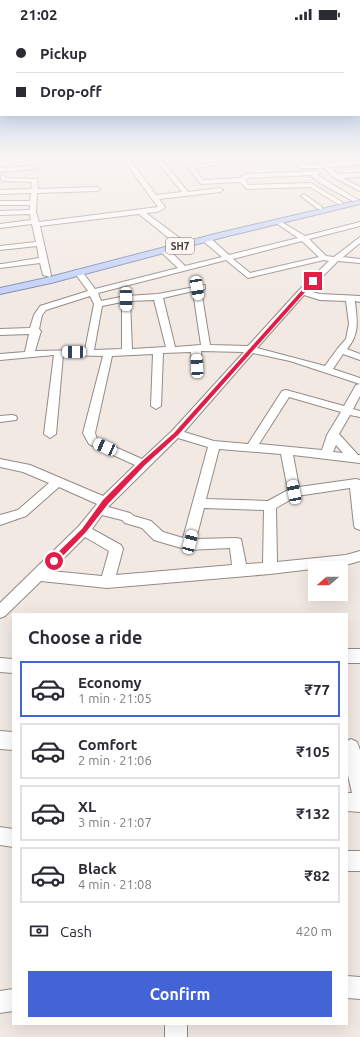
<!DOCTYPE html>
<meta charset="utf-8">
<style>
body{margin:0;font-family:Ubuntu,sans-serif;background:#f7f7f7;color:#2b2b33;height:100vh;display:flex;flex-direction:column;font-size:15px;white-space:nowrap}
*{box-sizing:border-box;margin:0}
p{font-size:13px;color:#7c7c81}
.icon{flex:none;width:22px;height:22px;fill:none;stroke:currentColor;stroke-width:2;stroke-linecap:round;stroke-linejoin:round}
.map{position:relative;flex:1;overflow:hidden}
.sheet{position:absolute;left:12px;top:585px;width:336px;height:412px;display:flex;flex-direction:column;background:#fff;border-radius:0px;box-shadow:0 4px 16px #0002}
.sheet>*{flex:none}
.hud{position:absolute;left:0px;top:0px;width:360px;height:88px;box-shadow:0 4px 16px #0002;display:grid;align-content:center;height:88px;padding:0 16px;background:#fff}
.needle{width:26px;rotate:250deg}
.buttons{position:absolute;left:308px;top:533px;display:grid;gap:8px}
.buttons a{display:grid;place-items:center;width:40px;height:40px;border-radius:0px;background:#fff;box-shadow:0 4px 16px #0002;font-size:20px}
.end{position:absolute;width:18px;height:18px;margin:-9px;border:5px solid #e11d48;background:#fff;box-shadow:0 0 0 2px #fff}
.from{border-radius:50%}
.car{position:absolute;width:12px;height:24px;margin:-12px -6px;border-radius:5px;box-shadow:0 0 3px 1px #0007;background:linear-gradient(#fff 24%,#345 0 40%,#fff 0 76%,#345 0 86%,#fff 0)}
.hud b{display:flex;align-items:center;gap:14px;height:38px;font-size:15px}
.hud b+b{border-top:1px solid #e1e1e2}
.hud i{width:10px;height:10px;background:#2b2b33}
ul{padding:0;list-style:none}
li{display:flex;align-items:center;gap:12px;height:56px;margin:0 8px 6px;padding:0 8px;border:2px solid #e1e1e2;border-radius:0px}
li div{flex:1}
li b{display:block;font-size:15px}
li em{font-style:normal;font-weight:700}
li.on{border-color:#4364d7}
li>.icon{width:36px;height:36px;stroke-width:1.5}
h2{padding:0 16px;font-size:18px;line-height:48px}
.pay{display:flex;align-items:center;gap:10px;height:44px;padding:0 16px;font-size:15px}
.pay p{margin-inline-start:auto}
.cta{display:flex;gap:8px;margin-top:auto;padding:8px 16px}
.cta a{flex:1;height:46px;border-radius:0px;background:#4364d7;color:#fff;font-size:16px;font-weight:700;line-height:46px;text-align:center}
.status{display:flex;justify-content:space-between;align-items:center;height:28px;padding:0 20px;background:#fff;direction:ltr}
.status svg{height:11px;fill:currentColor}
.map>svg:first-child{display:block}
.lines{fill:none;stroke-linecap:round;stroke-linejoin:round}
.minor-casing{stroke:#948b87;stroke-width:2}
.major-casing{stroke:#7a89b2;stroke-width:2}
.minor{fill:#fff;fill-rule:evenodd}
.major{fill:#c2d1f8;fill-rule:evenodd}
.route{fill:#e11d48}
.labels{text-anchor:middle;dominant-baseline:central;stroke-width:4;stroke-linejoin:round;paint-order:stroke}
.shield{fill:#fef6f2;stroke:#797471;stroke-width:1}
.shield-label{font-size:10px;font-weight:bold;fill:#403c3a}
</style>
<div class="status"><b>21:02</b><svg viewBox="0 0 49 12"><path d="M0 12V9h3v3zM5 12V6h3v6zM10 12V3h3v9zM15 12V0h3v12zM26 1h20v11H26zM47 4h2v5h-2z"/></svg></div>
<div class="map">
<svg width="360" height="1009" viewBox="0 0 360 1009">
<rect width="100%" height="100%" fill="#f2e9e3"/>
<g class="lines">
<defs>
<g id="minor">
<path d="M 94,131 L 141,131 L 131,133 L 156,167 L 182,164 L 155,131 L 161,131 L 188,164 L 220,160 L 223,162 L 220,164 L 159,171 L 165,179 C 161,185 153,184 146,185 L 181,211 L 181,215 L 175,215 L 139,186 L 40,198 L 51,247 L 50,249 L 43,247 L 40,235 L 0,240 L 0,236 L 2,236 L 39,230 L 37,218 L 0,222 L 0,218 L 36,214 L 32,196 L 0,200 L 0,196 L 31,192 L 30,186 L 0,187 L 0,183 L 30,182 L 30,177 L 0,177 L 0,173 L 30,173 L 31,165 L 0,166 L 0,162 L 31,161 L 32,154 L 2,153 L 0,144 L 6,150 L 37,151 L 38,161 L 97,159 L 100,161 L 97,163 L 37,165 L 36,184 L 39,194 L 158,179 L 125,134 L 104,136 Z"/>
<polygon points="240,131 258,131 194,140 203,152 240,150 246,146 317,143 320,145 317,147 358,172 353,173 318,154 310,147 248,150 245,152 249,157 311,155 342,174 342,176 338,176 310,159 247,161 240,154 201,156 187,139"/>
<polygon points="319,131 325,131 327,135 360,133 360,137 330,139 337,146 360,145 360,149 343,150 360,159 360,163 333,149 324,140 300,140 297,138 300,136 322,136"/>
<polygon points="35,138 37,139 37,141 0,144 0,140"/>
<polygon points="304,166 322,179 322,181 318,181 302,169 301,168"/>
<path d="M 276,193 L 280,193 L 305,208 L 360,194 L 360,198 L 309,211 L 326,228 L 334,229 L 360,209 L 360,215 L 343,229 L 360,231 L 360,235 L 338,233 L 308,263 L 320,266 L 360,268 L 360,274 L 355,273 C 357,292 360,306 347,321 L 360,326 L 360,332 L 343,326 L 333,341 L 360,350 L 360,368 L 353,381 L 360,383 L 360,389 L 350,387 L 339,406 L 358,427 L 360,427 L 360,435 L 293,427 L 299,459 L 356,451 L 360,452 L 360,502 L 355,500 L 354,497 L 350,460 L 297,468 L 276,480 L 277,534 L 346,527 L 360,523 L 360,533 L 346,537 L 270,546 L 107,560 L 41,553 L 5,588 L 0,590 L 0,575 L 79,498 L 97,476 L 59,459 L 26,488 L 0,497 L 0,487 L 18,482 L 49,455 L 23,444 L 0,439 L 0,431 L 30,437 L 103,468 L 135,437 L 89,416 L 83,405 L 103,328 L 63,327 L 56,406 L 50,410 L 44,406 L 54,327 L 0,332 L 0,326 L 25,324 L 29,306 L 0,307 L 0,301 L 30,300 L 34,287 L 40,278 L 88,263 L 74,244 L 75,242 L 81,242 L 95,261 L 178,240 L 162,225 L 162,221 L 168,221 L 185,238 L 222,229 L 203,213 L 203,209 L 209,209 L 229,227 L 298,210 L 276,195 ZM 302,213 L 319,229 L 250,245 L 233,231 ZM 226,232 L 248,250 L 324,232 L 329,233 L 299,262 L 248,318 L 210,317 L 201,262 L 205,261 L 205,257 L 158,266 L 126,268 L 101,273 L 98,265 ZM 193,263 L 201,317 L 175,319 L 163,270 ZM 304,267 L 320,272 L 346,273 L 349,296 L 346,311 L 338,320 L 325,338 L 257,320 ZM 90,268 L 94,276 L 85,322 L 35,323 L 41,303 L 39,301 L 42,287 L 46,282 ZM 154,272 L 166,319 L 132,321 L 130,273 ZM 122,274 L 122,321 L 94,322 L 102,278 ZM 201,323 L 244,324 L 172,403 L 142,431 L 97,411 L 95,405 L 112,328 L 153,326 L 151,378 L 156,381 L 161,378 L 163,325 L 191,324 L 192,338 L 197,341 L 202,338 ZM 253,325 L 290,333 L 360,356 L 356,357 L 344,378 L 286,362 L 282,363 L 248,416 L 214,413 L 184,404 ZM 289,369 L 341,384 L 327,407 L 322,422 L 259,416 ZM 178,410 L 208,419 L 183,510 L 163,504 L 151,493 L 134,488 L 130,485 L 108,479 ZM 336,417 L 343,425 L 333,424 ZM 219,421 L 281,426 L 288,462 L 268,473 L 206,471 ZM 204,480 L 264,482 L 263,535 L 246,536 L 241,511 L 236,510 L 196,511 ZM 102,487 L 122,492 L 125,495 L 142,500 L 154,512 L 188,522 L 230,520 L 232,537 L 116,547 L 123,521 L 121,517 L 92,501 ZM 85,509 L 109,523 L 102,548 L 51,543 Z"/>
<polygon points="12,387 16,388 17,390 16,392 0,394 0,388"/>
<rect x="347" y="621" width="13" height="14"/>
<polygon points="0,630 13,631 13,645 0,644"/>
<polygon points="0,703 13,704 13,722 0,721"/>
<polygon points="351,711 357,714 360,722 360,784 347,783 347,765 352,765 347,743 347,713"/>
<polygon points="0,799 13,801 13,819 0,817"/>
<rect x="347" y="823" width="13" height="20"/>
<polygon points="347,948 360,949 360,971 347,970"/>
<polygon points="13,961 13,983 0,985 0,963"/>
<rect x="165" y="996" width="22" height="13"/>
</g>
<polygon id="major" points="360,172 360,176 224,209 51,255 0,266 0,260 46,250 219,205"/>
</defs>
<use href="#minor" class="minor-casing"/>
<use href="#major" class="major-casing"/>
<use href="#minor" class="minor"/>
<use href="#major" class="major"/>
</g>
<linearGradient id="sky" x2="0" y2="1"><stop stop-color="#8eb7eb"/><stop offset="0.48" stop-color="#f9f5f2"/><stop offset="1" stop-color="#f9f5f2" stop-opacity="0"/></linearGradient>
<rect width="360" height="272" fill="url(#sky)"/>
<polygon class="route" points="311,252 315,253 178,407 145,437 108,476 86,504 56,535 51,535 51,531 82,501 103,472 141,434 174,405"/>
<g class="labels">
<rect class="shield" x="166" y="210" width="28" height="16" rx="3"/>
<g class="shield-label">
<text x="180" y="218">SH7</text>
</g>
</g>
</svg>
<div class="buttons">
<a><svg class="needle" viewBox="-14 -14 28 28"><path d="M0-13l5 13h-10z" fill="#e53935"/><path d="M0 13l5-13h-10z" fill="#7c7c81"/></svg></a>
</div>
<i class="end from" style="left:54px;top:533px"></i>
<i class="end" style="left:313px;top:253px"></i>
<i class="car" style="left:197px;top:260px;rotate:171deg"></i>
<i class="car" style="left:126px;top:271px;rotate:179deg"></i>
<i class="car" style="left:74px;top:324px;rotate:270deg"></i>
<i class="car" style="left:197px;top:338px;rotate:357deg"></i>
<i class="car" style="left:105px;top:419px;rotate:294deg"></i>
<i class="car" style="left:294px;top:464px;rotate:349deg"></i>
<i class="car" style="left:190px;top:514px;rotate:15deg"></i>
<div class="hud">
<b><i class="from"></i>Pickup</b>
<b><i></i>Drop-off</b>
</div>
<section class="sheet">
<h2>Choose a ride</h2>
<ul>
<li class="on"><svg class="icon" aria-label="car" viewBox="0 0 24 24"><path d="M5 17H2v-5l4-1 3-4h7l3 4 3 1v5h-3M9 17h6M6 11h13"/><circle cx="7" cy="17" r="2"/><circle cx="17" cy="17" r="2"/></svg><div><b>Economy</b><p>1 min · 21:05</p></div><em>₹77</em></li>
<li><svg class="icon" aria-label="car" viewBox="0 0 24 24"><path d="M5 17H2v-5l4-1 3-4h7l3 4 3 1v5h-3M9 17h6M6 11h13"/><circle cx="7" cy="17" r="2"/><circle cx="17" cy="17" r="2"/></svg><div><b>Comfort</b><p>2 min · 21:06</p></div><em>₹105</em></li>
<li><svg class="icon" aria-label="car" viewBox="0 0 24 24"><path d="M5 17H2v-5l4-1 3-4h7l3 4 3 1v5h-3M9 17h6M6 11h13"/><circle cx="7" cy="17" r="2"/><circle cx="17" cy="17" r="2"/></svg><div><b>XL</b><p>3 min · 21:07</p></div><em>₹132</em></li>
<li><svg class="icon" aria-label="car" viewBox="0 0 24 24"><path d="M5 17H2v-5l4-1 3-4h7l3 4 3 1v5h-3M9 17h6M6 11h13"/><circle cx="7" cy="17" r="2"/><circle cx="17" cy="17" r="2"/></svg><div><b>Black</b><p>4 min · 21:08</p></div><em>₹82</em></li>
</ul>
<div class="pay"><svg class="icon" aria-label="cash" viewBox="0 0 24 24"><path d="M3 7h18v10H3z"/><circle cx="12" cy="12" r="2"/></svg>Cash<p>420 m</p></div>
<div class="cta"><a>Confirm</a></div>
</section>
</div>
